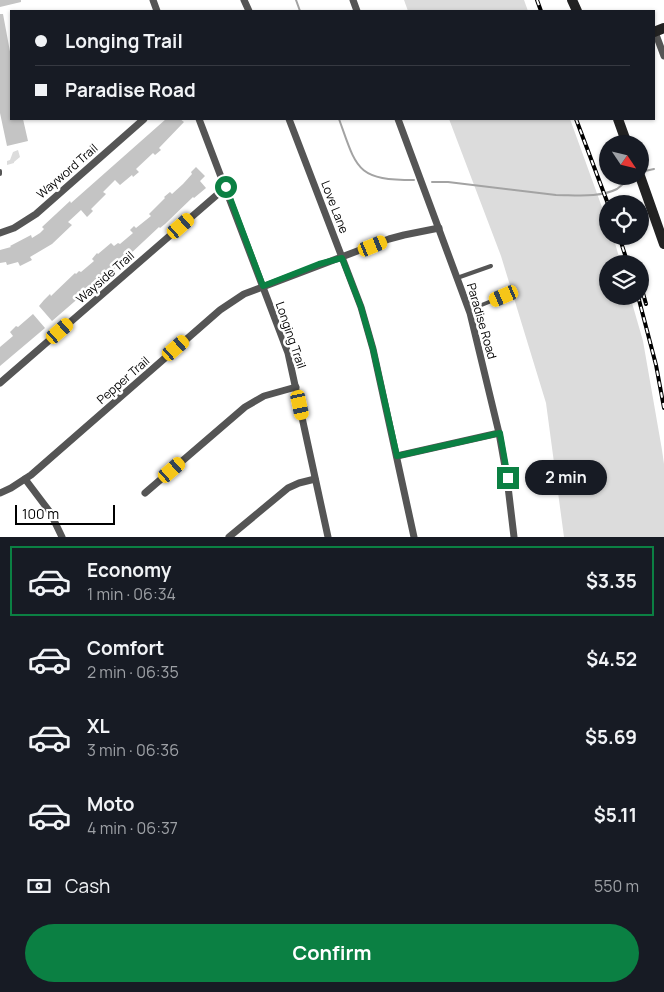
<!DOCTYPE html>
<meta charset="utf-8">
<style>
body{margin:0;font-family:Manrope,sans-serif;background:#242831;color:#f1f3f6;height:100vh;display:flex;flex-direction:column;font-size:19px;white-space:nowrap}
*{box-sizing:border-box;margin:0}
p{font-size:16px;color:#9ea1a6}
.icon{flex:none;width:28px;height:28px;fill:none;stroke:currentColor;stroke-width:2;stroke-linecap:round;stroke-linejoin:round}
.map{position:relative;height:537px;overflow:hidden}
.sheet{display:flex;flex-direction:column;background:#171b24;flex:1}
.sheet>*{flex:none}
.banner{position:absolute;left:10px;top:10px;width:645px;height:110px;border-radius:0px;box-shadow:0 1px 4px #0004;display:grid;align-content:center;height:110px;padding:0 25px;background:#171b24}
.needle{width:32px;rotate:125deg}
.controls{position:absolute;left:599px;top:135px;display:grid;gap:10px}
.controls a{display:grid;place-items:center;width:50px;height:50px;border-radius:50%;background:#171b24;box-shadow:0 1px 4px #0004;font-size:25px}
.scale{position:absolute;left:15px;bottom:12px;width:100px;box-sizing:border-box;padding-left:5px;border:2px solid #000;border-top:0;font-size:14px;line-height:18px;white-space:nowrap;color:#000;-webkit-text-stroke:4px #fff;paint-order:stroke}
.end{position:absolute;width:22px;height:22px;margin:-11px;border:6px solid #0b8043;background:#fff;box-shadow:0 0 0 2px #fff}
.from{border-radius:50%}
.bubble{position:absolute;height:35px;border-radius:18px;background:#171b24;box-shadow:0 1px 4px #0004;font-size:16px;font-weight:700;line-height:35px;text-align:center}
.car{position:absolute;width:15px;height:30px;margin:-15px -8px;border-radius:6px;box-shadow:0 0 4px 1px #0007;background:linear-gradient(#f5c518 24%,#345 0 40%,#f5c518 0 76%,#345 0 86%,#f5c518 0)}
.banner b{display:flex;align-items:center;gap:18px;height:48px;font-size:19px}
.banner b+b{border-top:1px solid #363941}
.banner i{width:12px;height:12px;background:#f1f3f6}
ul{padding:9px 0 0;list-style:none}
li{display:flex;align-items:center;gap:15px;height:70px;margin:0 10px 8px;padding:0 15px;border:2px solid transparent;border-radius:0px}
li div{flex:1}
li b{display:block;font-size:19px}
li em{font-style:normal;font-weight:700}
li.current{border-color:#0b8043}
li>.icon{width:45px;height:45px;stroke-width:1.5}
.pay{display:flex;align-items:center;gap:12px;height:55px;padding:0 25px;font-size:19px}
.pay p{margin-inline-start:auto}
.button{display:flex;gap:10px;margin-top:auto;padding:10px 25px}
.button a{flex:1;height:58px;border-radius:30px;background:#0b8043;color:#fff;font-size:20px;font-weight:700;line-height:58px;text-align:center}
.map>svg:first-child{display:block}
.green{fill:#dcdcdc}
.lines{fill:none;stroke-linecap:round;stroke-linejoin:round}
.stream{stroke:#a3a3a3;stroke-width:2}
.building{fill:#c4c4c4}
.lane{stroke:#555;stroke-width:4}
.street{stroke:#555;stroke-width:7}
.secondary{stroke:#222;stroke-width:10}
.rail-casing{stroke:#000;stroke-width:4}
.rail{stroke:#fff;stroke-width:2;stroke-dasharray:5.5;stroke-linecap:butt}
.route{stroke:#0b8043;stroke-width:6}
.labels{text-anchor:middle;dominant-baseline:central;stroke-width:5;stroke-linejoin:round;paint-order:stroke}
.street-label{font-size:12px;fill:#000;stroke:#fff}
</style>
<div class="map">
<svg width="664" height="537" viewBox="0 0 664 537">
<rect width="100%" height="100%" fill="#fff"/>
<g class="green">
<polygon points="404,0 524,0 528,11 408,11"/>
<polygon points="449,119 570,119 607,221 608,236 613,236 621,264 608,264 608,296 630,296 643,341 662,450 664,464 664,537 564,537 546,403 501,256"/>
<polygon points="18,150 20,157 14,162 14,163 7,165 7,161 10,160 13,152"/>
</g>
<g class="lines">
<g class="stream">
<polyline points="296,0 300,11"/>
<path d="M 339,119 C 357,169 356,180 414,180"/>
<polyline points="645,171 654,169"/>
<path d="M 432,182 L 448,182 L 556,195 C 576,195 599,198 617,189 C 622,185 628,180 633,176"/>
</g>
</g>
<g class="building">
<polygon points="0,0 21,0 21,2 0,7"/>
<polygon points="0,14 3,14 11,57 11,119 23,119 28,141 7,146 0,113"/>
<polygon points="166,119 180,119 184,122 159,148 161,150 155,155 153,153 136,169 139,172 133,177 132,175 120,185 115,180 103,192 106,194 91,209 93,211 87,217 81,210 68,222 72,225 52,244 30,257 32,260 20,266 18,262 7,265 6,262 0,263 0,250 11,247 10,246 31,235 32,238 40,233 44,229 42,227 70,201 71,203"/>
<polygon points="196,167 205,176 200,181 206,188 194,198 193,197 165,224 160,228 159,227 112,271 111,270 52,321 39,306 44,300 50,294 51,296 75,273 76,274 79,271 81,272 94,261 92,259 97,253 98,254 111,243 114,246 118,243 120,244 133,233 130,230 134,226 136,228 151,216 149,214 165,198 164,197 170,192 172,194 183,184 192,174 191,172"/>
<polygon points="33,314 45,328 0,366 0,347 13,336 10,332 16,326 18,327"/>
</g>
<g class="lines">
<g class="lane">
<polyline points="0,171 0,174"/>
<polyline points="457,278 491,266"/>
<polyline points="469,310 504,296"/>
</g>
<g class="street">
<polyline points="153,0 157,11"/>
<polyline points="244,0 249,11"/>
<polyline points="353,0 357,11"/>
<polyline points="655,32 664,56"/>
<polyline points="199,119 288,353 328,537"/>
<polyline points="289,119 361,307 373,349 414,537"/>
<polyline points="398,119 470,313 499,433 507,478 514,537"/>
<polyline points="0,233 14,228 36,214 144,119"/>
<polyline points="0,383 226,187"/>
<polyline points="397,456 499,433"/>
<polyline points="25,479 50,512 62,537"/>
<polyline points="0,493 11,488 31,475 220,310 244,294 389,239 404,235 439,228"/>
<polyline points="145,493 245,407 264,396 296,387"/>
<polyline points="229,537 288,488 299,483 315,479"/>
</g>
<g class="secondary">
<polyline points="572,0 577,11"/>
<polyline points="654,32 664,28"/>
<polyline points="618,119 627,144"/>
<polyline points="640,176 664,244"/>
</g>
<defs>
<g id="rail">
<polyline points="537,0 541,11"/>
<polyline points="576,119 608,204"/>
<polyline points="619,236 628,264"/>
<polyline points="640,282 646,304"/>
<polyline points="638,296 656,365 664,408"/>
</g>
</defs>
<use href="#rail" class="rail-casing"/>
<use href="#rail" class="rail"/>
</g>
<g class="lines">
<polyline class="route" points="226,187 263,286 319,264 342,258 361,307 373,349 397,456 500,433 508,478"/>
</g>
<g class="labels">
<g class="street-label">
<text transform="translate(67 171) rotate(-41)">Wayword Trail</text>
<text transform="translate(335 207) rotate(69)">Love Lane</text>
<text transform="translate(105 277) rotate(-41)">Wayside Trail</text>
<text transform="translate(482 321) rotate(74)">Paradise Road</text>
<text transform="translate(291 335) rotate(71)">Longing Trail</text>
<text transform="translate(123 380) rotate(-41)">Pepper Trail</text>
</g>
</g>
</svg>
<div class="controls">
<a><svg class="needle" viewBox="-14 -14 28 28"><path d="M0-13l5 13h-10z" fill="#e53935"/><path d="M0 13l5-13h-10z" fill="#9ea1a6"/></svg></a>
<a><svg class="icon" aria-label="locate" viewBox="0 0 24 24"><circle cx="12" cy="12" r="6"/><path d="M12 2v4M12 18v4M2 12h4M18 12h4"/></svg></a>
<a><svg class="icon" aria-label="layers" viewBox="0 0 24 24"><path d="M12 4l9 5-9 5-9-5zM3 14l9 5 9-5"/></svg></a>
</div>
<div class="scale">100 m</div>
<i class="end from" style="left:226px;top:187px"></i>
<i class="end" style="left:508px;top:478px"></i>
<div class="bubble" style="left:525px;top:460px;width:82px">2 min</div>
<i class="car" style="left:181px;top:226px;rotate:49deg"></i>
<i class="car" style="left:373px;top:246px;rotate:68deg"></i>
<i class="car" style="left:504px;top:296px;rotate:247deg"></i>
<i class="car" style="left:60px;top:331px;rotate:49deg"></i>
<i class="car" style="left:176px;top:348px;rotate:49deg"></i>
<i class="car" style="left:300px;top:405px;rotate:168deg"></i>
<i class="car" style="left:172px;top:470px;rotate:49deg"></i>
<div class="banner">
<b><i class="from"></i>Longing Trail</b>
<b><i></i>Paradise Road</b>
</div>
</div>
<section class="sheet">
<ul>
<li class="current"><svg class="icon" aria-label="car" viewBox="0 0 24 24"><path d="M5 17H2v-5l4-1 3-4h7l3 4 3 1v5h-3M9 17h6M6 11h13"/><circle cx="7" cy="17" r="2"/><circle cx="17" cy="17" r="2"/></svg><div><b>Economy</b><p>1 min · 06:34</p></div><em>$3.35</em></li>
<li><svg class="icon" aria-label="car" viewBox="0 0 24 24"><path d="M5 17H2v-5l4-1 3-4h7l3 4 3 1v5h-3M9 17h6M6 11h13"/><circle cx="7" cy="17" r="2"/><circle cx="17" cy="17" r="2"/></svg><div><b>Comfort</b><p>2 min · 06:35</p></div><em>$4.52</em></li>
<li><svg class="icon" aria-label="car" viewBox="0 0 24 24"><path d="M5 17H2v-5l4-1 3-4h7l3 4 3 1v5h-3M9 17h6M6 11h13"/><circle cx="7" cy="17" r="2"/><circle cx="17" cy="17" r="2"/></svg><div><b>XL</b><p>3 min · 06:36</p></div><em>$5.69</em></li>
<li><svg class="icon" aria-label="car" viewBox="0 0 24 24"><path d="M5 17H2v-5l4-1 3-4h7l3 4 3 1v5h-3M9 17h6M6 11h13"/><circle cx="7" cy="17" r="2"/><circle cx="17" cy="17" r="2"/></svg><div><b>Moto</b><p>4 min · 06:37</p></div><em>$5.11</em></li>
</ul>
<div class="pay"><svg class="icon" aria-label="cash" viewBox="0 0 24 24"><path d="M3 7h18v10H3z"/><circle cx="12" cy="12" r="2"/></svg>Cash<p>550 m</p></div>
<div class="button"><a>Confirm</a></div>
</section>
